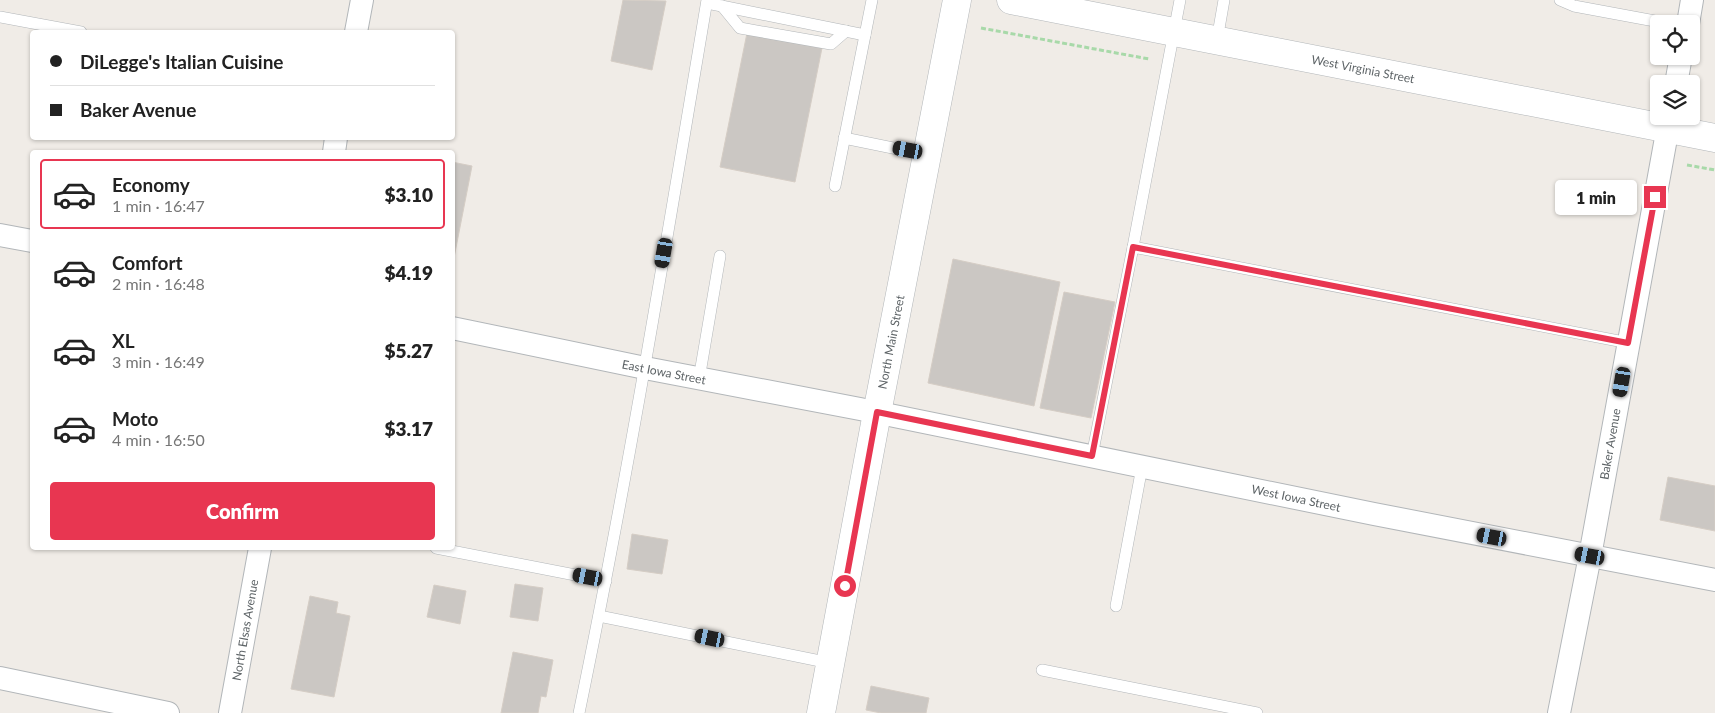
<!DOCTYPE html>
<meta charset="utf-8">
<style>
body{margin:0;font-family:Lato,sans-serif;background:#f6f6f6;color:#222;height:100vh;display:flex;flex-direction:column;font-size:19px;white-space:nowrap}
*{box-sizing:border-box;margin:0}
p{font-size:16px;color:#767676}
.icon{flex:none;width:28px;height:28px;fill:none;stroke:currentColor;stroke-width:2;stroke-linecap:round;stroke-linejoin:round}
.map{position:relative;flex:1;overflow:hidden}
.sheet{position:absolute;left:30px;top:150px;width:425px;height:400px;display:flex;flex-direction:column;background:#fff;border-radius:5px;box-shadow:0 1px 4px #0004}
.sheet>*{flex:none}
.guide{position:absolute;left:30px;top:30px;width:425px;height:110px;border-radius:5px;box-shadow:0 1px 4px #0004;display:grid;align-content:center;height:110px;padding:0 20px;background:#fff}
.tools{position:absolute;left:1650px;top:15px;display:grid;gap:10px}
.tools a{display:grid;place-items:center;width:50px;height:50px;border-radius:5px;background:#fff;box-shadow:0 1px 4px #0004;font-size:25px}
.end{position:absolute;width:22px;height:22px;margin:-11px;border:6px solid #e83651;background:#fff;box-shadow:0 0 0 2px #fff}
.from{border-radius:50%}
.bubble{position:absolute;height:35px;border-radius:5px;background:#fff;box-shadow:0 1px 4px #0004;font-size:16px;font-weight:800;line-height:35px;text-align:center}
.car{position:absolute;width:15px;height:30px;margin:-15px -8px;border-radius:6px;box-shadow:0 0 4px 1px #0007;background:linear-gradient(#222 24%,#8ab4d8 0 40%,#222 0 76%,#8ab4d8 0 86%,#222 0)}
.guide b{display:flex;align-items:center;gap:18px;height:48px;font-size:19px}
.guide b+b{border-top:1px solid #e0e0e0}
.guide i{width:12px;height:12px;background:#222}
ul{padding:9px 0 0;list-style:none}
li{display:flex;align-items:center;gap:15px;height:70px;margin:0 10px 8px;padding:0 10px;border:2px solid transparent;border-radius:5px}
li div{flex:1}
li b{display:block;font-size:19px}
li em{font-style:normal;font-weight:800}
li.on{border-color:#e83651}
li>.icon{width:45px;height:45px;stroke-width:1.5}
.action{display:flex;gap:10px;margin-top:auto;padding:10px 20px}
.action a{flex:1;height:58px;border-radius:5px;background:#e83651;color:#fff;font-size:20px;font-weight:800;line-height:58px;text-align:center}
.map>svg:first-child{display:block}
.building{fill:#cbc7c3;stroke:#d5cdc5}
.lines{fill:none;stroke-linecap:round;stroke-linejoin:round}
.service-casing{stroke:#b2b6b9;stroke-width:12}
.minor-casing{stroke:#b2b6b9;stroke-width:24}
.tertiary-casing{stroke:#b2b6b9;stroke-width:29}
.path{stroke:#a8d9a9;stroke-width:3;stroke-dasharray:5 2.5;stroke-linecap:butt}
.service{stroke:#fff;stroke-width:11}
.minor{stroke:#fff;stroke-width:22}
.tertiary{stroke:#fff;stroke-width:28}
.route{stroke:#e83651;stroke-width:6}
.labels{text-anchor:middle;dominant-baseline:central;stroke-width:5;stroke-linejoin:round;paint-order:stroke}
.street-label{font-size:12px;fill:#5e6467;stroke:#fff}
</style>
<div class="map">
<svg width="1715" height="713" viewBox="0 0 1715 713">
<rect width="100%" height="100%" fill="#f0ece7"/>
<g class="building">
<polygon points="623,0 666,1 652,70 611,61"/>
<polygon points="747,33 822,48 795,182 720,167"/>
<polygon points="452,162 472,166 452,268"/>
<polygon points="953,259 1060,282 1034,406 928,383"/>
<polygon points="1064,292 1115,302 1091,418 1040,408"/>
<polygon points="1668,477 1715,486 1715,531 1660,520"/>
<polygon points="632,534 668,540 662,574 627,569"/>
<polygon points="515,584 543,588 538,621 510,617"/>
<polygon points="434,585 466,591 460,624 427,617"/>
<polygon points="310,596 338,602 336,613 350,616 334,697 291,689"/>
<polygon points="513,652 553,660 546,697 541,696 538,713 501,713"/>
<polygon points="871,686 929,698 926,713 881,713 866,710"/>
</g>
<g class="lines">
<defs>
<g id="service">
<polyline points="1560,0 1574,6 1671,24"/>
<polyline points="707,3 865,35"/>
<polyline points="722,6 740,28 831,44 846,31"/>
<polyline points="0,17 81,32"/>
<polyline points="1217,40 1224,0"/>
<polyline points="844,138 927,155"/>
<polyline points="835,186 872,0"/>
<polyline points="1133,247 1180,0"/>
<polyline points="699,379 720,256"/>
<polyline points="1092,456 1133,247 1629,343"/>
<polyline points="436,548 606,581"/>
<polyline points="1116,606 1142,467"/>
<polyline points="599,616 830,663"/>
<polyline points="1042,670 1257,713"/>
<path d="M 579,713 C 628,477 667,238 707,0"/>
</g>
<g id="minor">
<polyline points="1688,24 1692,0"/>
<polyline points="356,32 362,0"/>
<polyline points="1676,84 1681,56"/>
<polyline points="334,152 336,138"/>
<polyline points="0,235 32,241"/>
<polyline points="452,328 645,368 860,409 1374,514 1715,580"/>
<polyline points="0,678 168,713"/>
<polyline points="230,713 260,548"/>
<polyline points="1559,713 1590,556 1670,116"/>
</g>
<g id="tertiary">
<polyline points="1011,0 1715,138"/>
<polyline points="821,713 877,413 957,0"/>
</g>
</defs>
<use href="#service" class="service-casing"/>
<use href="#minor" class="minor-casing"/>
<use href="#tertiary" class="tertiary-casing"/>
<g class="path">
<polyline points="981,28 1149,59"/>
<polyline points="1687,165 1715,170"/>
</g>
<use href="#service" class="service"/>
<use href="#minor" class="minor"/>
<use href="#tertiary" class="tertiary"/>
</g>
<g class="lines">
<polyline class="route" points="845,586 877,412 1092,456 1133,247 1628,343 1655,197"/>
</g>
<g class="labels">
<g class="street-label">
<text transform="translate(1363 69) rotate(11)">West Virginia Street</text>
<text transform="translate(891 342) rotate(-79)">North Main Street</text>
<text transform="translate(664 372) rotate(11)">East Iowa Street</text>
<text transform="translate(1610 444) rotate(-80)">Baker Avenue</text>
<text transform="translate(1296 498) rotate(12)">West Iowa Street</text>
<text transform="translate(245 630) rotate(-80)">North Elsas Avenue</text>
</g>
</g>
</svg>
<div class="tools">
<a><svg class="icon" aria-label="locate" viewBox="0 0 24 24"><circle cx="12" cy="12" r="6"/><path d="M12 2v4M12 18v4M2 12h4M18 12h4"/></svg></a>
<a><svg class="icon" aria-label="layers" viewBox="0 0 24 24"><path d="M12 4l9 5-9 5-9-5zM3 14l9 5 9-5"/></svg></a>
</div>
<i class="end from" style="left:845px;top:586px"></i>
<i class="end" style="left:1655px;top:197px"></i>
<div class="bubble" style="left:1555px;top:180px;width:82px">1 min</div>
<i class="car" style="left:908px;top:150px;rotate:281deg"></i>
<i class="car" style="left:664px;top:253px;rotate:190deg"></i>
<i class="car" style="left:1622px;top:382px;rotate:190deg"></i>
<i class="car" style="left:1492px;top:537px;rotate:281deg"></i>
<i class="car" style="left:1590px;top:556px;rotate:281deg"></i>
<i class="car" style="left:588px;top:577px;rotate:281deg"></i>
<i class="car" style="left:710px;top:638px;rotate:282deg"></i>
<div class="guide">
<b><i class="from"></i>DiLegge's Italian Cuisine</b>
<b><i></i>Baker Avenue</b>
</div>
<section class="sheet">
<ul>
<li class="on"><svg class="icon" aria-label="car" viewBox="0 0 24 24"><path d="M5 17H2v-5l4-1 3-4h7l3 4 3 1v5h-3M9 17h6M6 11h13"/><circle cx="7" cy="17" r="2"/><circle cx="17" cy="17" r="2"/></svg><div><b>Economy</b><p>1 min · 16:47</p></div><em>$3.10</em></li>
<li><svg class="icon" aria-label="car" viewBox="0 0 24 24"><path d="M5 17H2v-5l4-1 3-4h7l3 4 3 1v5h-3M9 17h6M6 11h13"/><circle cx="7" cy="17" r="2"/><circle cx="17" cy="17" r="2"/></svg><div><b>Comfort</b><p>2 min · 16:48</p></div><em>$4.19</em></li>
<li><svg class="icon" aria-label="car" viewBox="0 0 24 24"><path d="M5 17H2v-5l4-1 3-4h7l3 4 3 1v5h-3M9 17h6M6 11h13"/><circle cx="7" cy="17" r="2"/><circle cx="17" cy="17" r="2"/></svg><div><b>XL</b><p>3 min · 16:49</p></div><em>$5.27</em></li>
<li><svg class="icon" aria-label="car" viewBox="0 0 24 24"><path d="M5 17H2v-5l4-1 3-4h7l3 4 3 1v5h-3M9 17h6M6 11h13"/><circle cx="7" cy="17" r="2"/><circle cx="17" cy="17" r="2"/></svg><div><b>Moto</b><p>4 min · 16:50</p></div><em>$3.17</em></li>
</ul>
<div class="action"><a>Confirm</a></div>
</section>
</div>
